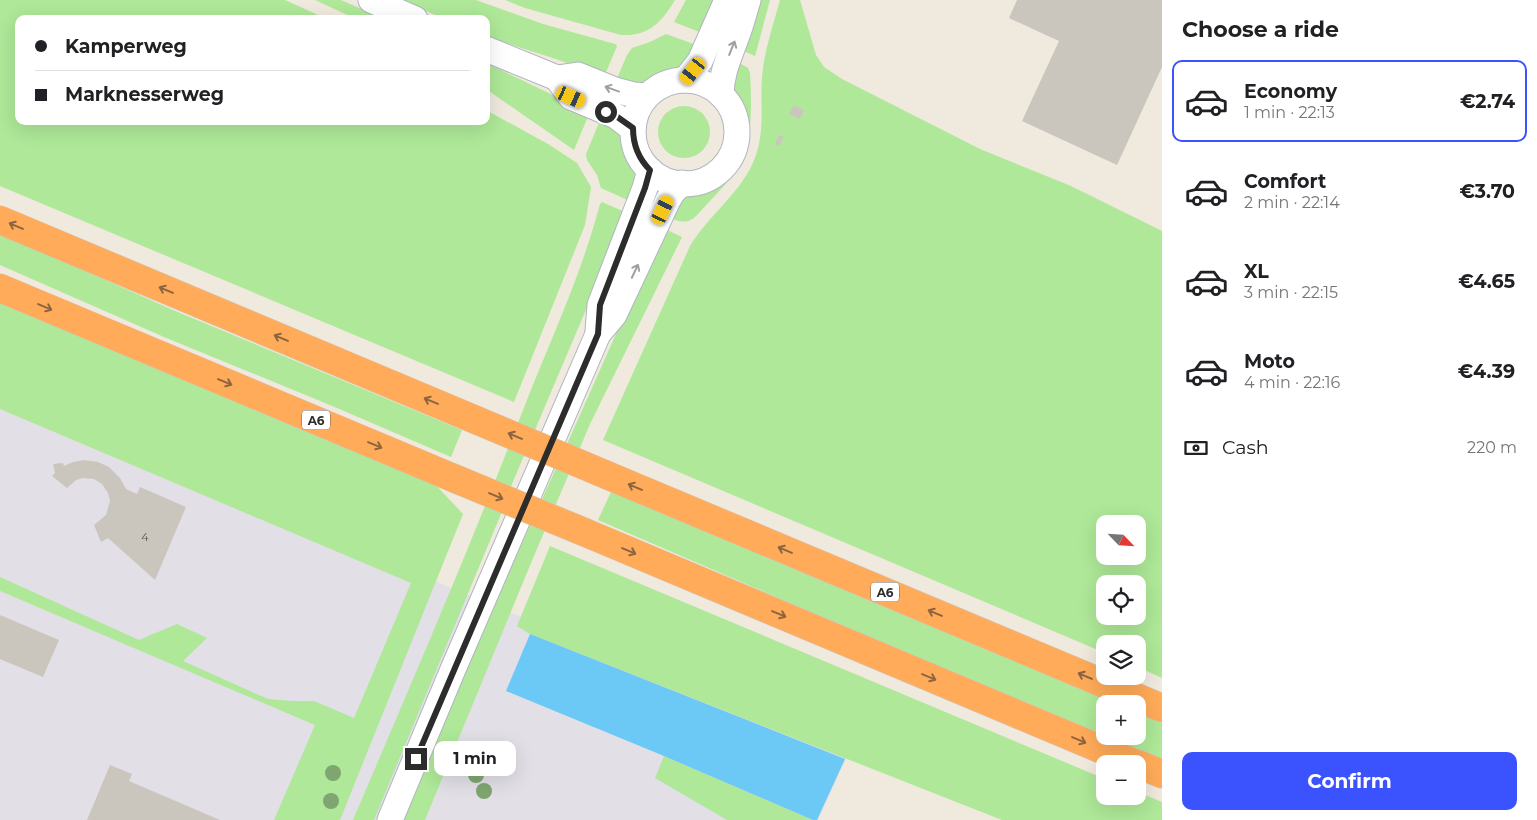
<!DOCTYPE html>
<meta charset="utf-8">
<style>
body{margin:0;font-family:Montserrat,sans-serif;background:#f6f6f6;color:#202124;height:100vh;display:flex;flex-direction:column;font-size:19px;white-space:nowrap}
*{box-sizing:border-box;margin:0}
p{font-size:16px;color:#757577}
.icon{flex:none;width:28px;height:28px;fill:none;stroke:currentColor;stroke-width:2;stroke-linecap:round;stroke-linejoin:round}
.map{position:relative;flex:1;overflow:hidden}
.sheet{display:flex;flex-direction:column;background:#fff;width:375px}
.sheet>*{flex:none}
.guide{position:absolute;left:15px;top:15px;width:475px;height:110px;border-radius:10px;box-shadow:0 5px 20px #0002;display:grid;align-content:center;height:110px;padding:0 20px;background:#fff}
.needle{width:32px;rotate:115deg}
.buttons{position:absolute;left:1096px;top:515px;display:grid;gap:10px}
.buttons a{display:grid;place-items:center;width:50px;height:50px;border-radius:10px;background:#fff;box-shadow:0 5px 20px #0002;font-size:25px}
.end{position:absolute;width:22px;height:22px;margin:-11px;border:6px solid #2c2c2c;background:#fff;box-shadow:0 0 0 2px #fff}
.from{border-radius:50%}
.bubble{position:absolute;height:35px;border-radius:10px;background:#fff;box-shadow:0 5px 20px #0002;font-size:16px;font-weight:700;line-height:35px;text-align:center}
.car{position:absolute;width:15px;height:30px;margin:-15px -8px;border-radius:6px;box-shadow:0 0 4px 1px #0007;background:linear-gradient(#f5c518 24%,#345 0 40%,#f5c518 0 76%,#345 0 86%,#f5c518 0)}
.guide b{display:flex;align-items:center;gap:18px;height:48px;font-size:19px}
.guide b+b{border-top:1px solid #e0e0e0}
.guide i{width:12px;height:12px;background:#202124}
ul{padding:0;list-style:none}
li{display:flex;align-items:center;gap:15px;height:82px;margin:0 10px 8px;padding:0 10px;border:2px solid transparent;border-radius:10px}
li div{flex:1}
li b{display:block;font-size:19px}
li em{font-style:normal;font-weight:700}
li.active{border-color:#3b53ff}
li>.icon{width:45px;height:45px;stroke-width:1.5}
h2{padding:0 20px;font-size:22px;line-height:60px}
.pay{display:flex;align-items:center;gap:12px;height:55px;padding:0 20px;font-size:19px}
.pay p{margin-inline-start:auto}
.action{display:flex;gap:10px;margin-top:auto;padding:10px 20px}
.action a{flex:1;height:58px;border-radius:10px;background:#3b53ff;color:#fff;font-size:20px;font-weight:700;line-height:58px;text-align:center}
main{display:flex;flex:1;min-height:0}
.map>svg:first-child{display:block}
.industrial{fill:#e2dfe7}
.green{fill:#aee898;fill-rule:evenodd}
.water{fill:#6cc8f5}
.building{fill:#cac6be}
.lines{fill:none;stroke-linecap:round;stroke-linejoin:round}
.secondary-casing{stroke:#b2b4c1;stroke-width:27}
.highway-casing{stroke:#ccc;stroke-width:29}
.secondary{stroke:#fff;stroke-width:25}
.highway{stroke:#ffab59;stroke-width:28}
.highway-bridge-casing{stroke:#ccc;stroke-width:29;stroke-linecap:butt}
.highway-bridge{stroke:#ffab59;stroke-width:28}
.tree{fill:#7fa671}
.oneway{stroke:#a0a0a0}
.oneway2{stroke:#8b6540}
.route{stroke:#2c2c2c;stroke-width:6}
.labels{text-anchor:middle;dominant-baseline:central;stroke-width:4;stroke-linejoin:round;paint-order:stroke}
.number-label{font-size:11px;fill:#545250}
.shield{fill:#fff;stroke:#6b6b6b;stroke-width:1}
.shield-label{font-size:12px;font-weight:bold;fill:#2c2c2c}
</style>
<main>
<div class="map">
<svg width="1162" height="820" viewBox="0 0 1162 820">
<rect width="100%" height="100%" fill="#efe9de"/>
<polygon class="industrial" points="0,402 849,752 818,820 0,820"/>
<g class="green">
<polygon points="0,0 285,0 327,19 19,19 19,121 486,121 486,110 548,144 577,163 591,187 585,225 514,402 0,186"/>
<polygon points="315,0 341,0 385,19 356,19"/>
<path d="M 404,0 L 476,0 L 543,24 L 615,44 L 617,46 L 604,77 C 566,61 525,50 486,36 L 486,19 L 443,19 Z"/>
<path d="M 505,0 L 675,0 C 661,23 649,36 621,35 L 525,8 Z"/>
<polygon points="686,0 719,0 702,33 674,22"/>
<polygon points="756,0 770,0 755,56 739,49"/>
<path d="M 780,0 L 800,0 L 816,55 L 824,67 L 842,79 L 980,149 L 1071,186 L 1162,231 L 1162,678 L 1138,667 L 1138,644 L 1105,644 L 1105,653 L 603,440 L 690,246 C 709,215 737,196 752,165 C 766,135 760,109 762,78 C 764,51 773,26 780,0 ZM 1105,524 L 1138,524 L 1138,556 L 1105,556 ZM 1105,584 L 1138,584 L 1138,616 L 1105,616 Z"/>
<polygon points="666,34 699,46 682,69 639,85 616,81 627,55 632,48 650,42"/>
<path d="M 734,60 L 748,68 L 750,73 C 753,132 752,160 708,203 C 692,220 691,227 667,217 L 685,195 L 710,185 L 723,176 L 734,163 L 739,151 L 743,131 L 742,117 L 732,93 Z"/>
<polygon points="486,63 588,112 589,114 574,150 486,89"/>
<circle cx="684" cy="132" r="26"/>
<polygon points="601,118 622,134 636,168 637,175 632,202 601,188 597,175 587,160 586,154"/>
<path d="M 602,202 L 627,213 L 512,484 L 501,514 L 374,820 L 353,820 C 412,682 471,545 525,405 C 551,339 582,273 600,204 Z"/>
<polygon points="663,228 682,237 590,424 531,563 425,820 403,820 483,629 576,424"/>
<polygon points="0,233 173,310 462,430 451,457 330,405 164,337 0,265"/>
<polygon points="0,298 433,482 463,514 340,820 274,820 315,725 0,591 0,577 139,640 177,624 207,638 183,661 268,699 292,701 314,701 354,718 411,583 0,409"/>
<polygon points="611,492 876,599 1117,704 1105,704 1105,736 859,633 598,520"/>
<polygon points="550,546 1105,779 1105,796 1138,796 1138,792 1162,802 1162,820 1002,820 530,634 517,626"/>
<polygon points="1138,713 1162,723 1162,760 1105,736 1138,736"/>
<polygon points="664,756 813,820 727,820 655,778"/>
</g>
<polygon class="water" points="530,634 845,759 817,820 813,820 664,756 506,691"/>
<g class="building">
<polygon points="1017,0 1162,0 1162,67 1117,165 1022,121 1059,41 1009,18"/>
<polygon points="794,105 804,110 800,119 789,114"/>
<polygon points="779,135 784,137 779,146 775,144"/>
<polygon points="84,460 98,462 109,467 120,478 126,489 137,494 140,487 186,507 155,580 108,538 101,542 94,525 106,515 110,501 108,493 102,484 94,479 83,478 76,480 67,488 52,476 55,473 53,464 63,463 64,466 73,462"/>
<polygon points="0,615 59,640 43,677 0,659"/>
<polygon points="110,765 132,774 129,781 220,820 87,820"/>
</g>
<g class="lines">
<defs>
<g id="secondary">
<polyline points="371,0 415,19"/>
<polyline points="486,49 557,78 578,75 615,90 634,95 647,96"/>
<polyline points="557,78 571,97 616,116 633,129"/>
<polyline points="685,80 700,61 727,0"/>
<circle cx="685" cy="132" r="52"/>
<path d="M 721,95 C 721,74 729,58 736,38 C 741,26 744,13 748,0"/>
<polyline points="598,331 600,305 645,188 650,170"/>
<polyline points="390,820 454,667 598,334 614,315 668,200 673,192 682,183"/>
</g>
<g id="highway">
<polyline points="0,220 476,420"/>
<polyline points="0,288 451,477"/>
<polyline points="609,476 1162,708"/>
<polyline points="584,532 1136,764"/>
<polyline points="1138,764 1162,774"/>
</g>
</defs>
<use href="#secondary" class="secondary-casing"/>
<use href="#highway" class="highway-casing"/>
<use href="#secondary" class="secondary"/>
<use href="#highway" class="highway"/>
<defs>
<g id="highway-bridge">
<polyline points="476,420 609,476"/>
<polyline points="451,477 584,532"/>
</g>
</defs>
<use href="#highway-bridge" class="highway-bridge-casing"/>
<use href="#highway-bridge" class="highway-bridge"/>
</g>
<g class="tree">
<circle cx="333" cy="773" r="8"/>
<circle cx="476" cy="775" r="8"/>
<circle cx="484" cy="791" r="8"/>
<circle cx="331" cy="801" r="8"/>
</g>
<defs><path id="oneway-shaft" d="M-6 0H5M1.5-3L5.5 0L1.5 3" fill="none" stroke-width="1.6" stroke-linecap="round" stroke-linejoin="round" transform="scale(1.25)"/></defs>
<g class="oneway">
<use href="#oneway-shaft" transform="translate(732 48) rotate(-68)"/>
<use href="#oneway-shaft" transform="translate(612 89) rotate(-160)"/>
<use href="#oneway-shaft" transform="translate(635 271) rotate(-65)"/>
</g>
<g class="oneway2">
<use href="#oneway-shaft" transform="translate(16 226) rotate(-157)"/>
<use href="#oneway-shaft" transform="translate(166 290) rotate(-157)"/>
<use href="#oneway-shaft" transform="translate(45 307) rotate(23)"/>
<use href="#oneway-shaft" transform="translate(281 338) rotate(-157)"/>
<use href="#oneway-shaft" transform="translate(225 382) rotate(23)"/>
<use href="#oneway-shaft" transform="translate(431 401) rotate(-157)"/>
<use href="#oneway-shaft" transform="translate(515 436) rotate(-157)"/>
<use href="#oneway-shaft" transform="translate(375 445) rotate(23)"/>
<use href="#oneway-shaft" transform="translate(635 487) rotate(-157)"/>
<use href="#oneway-shaft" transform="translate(496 496) rotate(23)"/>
<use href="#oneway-shaft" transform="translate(785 550) rotate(-157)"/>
<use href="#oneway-shaft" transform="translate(629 551) rotate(23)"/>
<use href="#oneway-shaft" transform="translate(935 613) rotate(-157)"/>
<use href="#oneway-shaft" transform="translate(779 614) rotate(23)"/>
<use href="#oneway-shaft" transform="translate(1085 676) rotate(-157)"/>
<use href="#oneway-shaft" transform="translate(929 677) rotate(23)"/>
<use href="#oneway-shaft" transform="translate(1079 740) rotate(23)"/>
</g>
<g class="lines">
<path class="route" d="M 416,759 L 598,334 L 600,305 L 645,188 L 650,170 C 638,158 633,145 633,128 L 616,116 L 606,112"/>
</g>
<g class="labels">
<g class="number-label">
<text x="145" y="537">4</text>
</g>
<g class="shield">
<rect x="302" y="410.5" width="28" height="19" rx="4"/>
<rect x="871" y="582.5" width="28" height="19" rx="4"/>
</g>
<g class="shield-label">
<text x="316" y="420">A6</text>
<text x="885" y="592">A6</text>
</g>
</g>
</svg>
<div class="buttons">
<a><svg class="needle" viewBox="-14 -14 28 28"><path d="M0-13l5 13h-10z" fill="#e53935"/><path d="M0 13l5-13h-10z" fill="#757577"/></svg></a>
<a><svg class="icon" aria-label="locate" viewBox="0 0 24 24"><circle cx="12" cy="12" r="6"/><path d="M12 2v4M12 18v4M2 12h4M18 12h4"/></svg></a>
<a><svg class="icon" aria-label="layers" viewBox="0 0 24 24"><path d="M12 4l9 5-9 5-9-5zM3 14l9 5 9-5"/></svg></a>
<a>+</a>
<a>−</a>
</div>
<i class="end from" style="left:606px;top:112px"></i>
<i class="end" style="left:416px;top:759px"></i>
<div class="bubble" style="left:434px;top:741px;width:82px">1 min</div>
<i class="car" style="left:693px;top:71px;rotate:219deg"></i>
<i class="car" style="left:571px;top:97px;rotate:114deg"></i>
<i class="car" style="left:663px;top:210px;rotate:25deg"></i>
<div class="guide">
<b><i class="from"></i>Kamperweg</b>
<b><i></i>Marknesserweg</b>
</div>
</div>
<section class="sheet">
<h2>Choose a ride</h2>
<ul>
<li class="active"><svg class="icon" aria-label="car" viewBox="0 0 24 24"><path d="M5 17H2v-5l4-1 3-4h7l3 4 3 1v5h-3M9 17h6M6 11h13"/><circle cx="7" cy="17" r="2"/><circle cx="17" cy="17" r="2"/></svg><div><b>Economy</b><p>1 min · 22:13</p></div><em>€2.74</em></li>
<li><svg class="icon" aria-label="car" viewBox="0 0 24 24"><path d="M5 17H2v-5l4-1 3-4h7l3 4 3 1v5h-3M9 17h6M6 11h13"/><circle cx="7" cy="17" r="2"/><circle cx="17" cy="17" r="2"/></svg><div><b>Comfort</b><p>2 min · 22:14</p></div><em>€3.70</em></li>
<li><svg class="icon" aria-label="car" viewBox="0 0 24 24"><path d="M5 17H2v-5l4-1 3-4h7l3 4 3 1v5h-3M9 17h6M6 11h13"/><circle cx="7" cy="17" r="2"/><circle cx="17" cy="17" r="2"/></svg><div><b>XL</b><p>3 min · 22:15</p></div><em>€4.65</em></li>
<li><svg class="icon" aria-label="car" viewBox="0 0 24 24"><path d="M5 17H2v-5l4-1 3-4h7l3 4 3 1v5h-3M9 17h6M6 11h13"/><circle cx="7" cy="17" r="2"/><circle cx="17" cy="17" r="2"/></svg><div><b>Moto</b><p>4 min · 22:16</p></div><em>€4.39</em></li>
</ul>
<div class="pay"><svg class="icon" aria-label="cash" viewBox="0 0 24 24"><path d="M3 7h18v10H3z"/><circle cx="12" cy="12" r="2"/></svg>Cash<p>220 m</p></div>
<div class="action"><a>Confirm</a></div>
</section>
</main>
